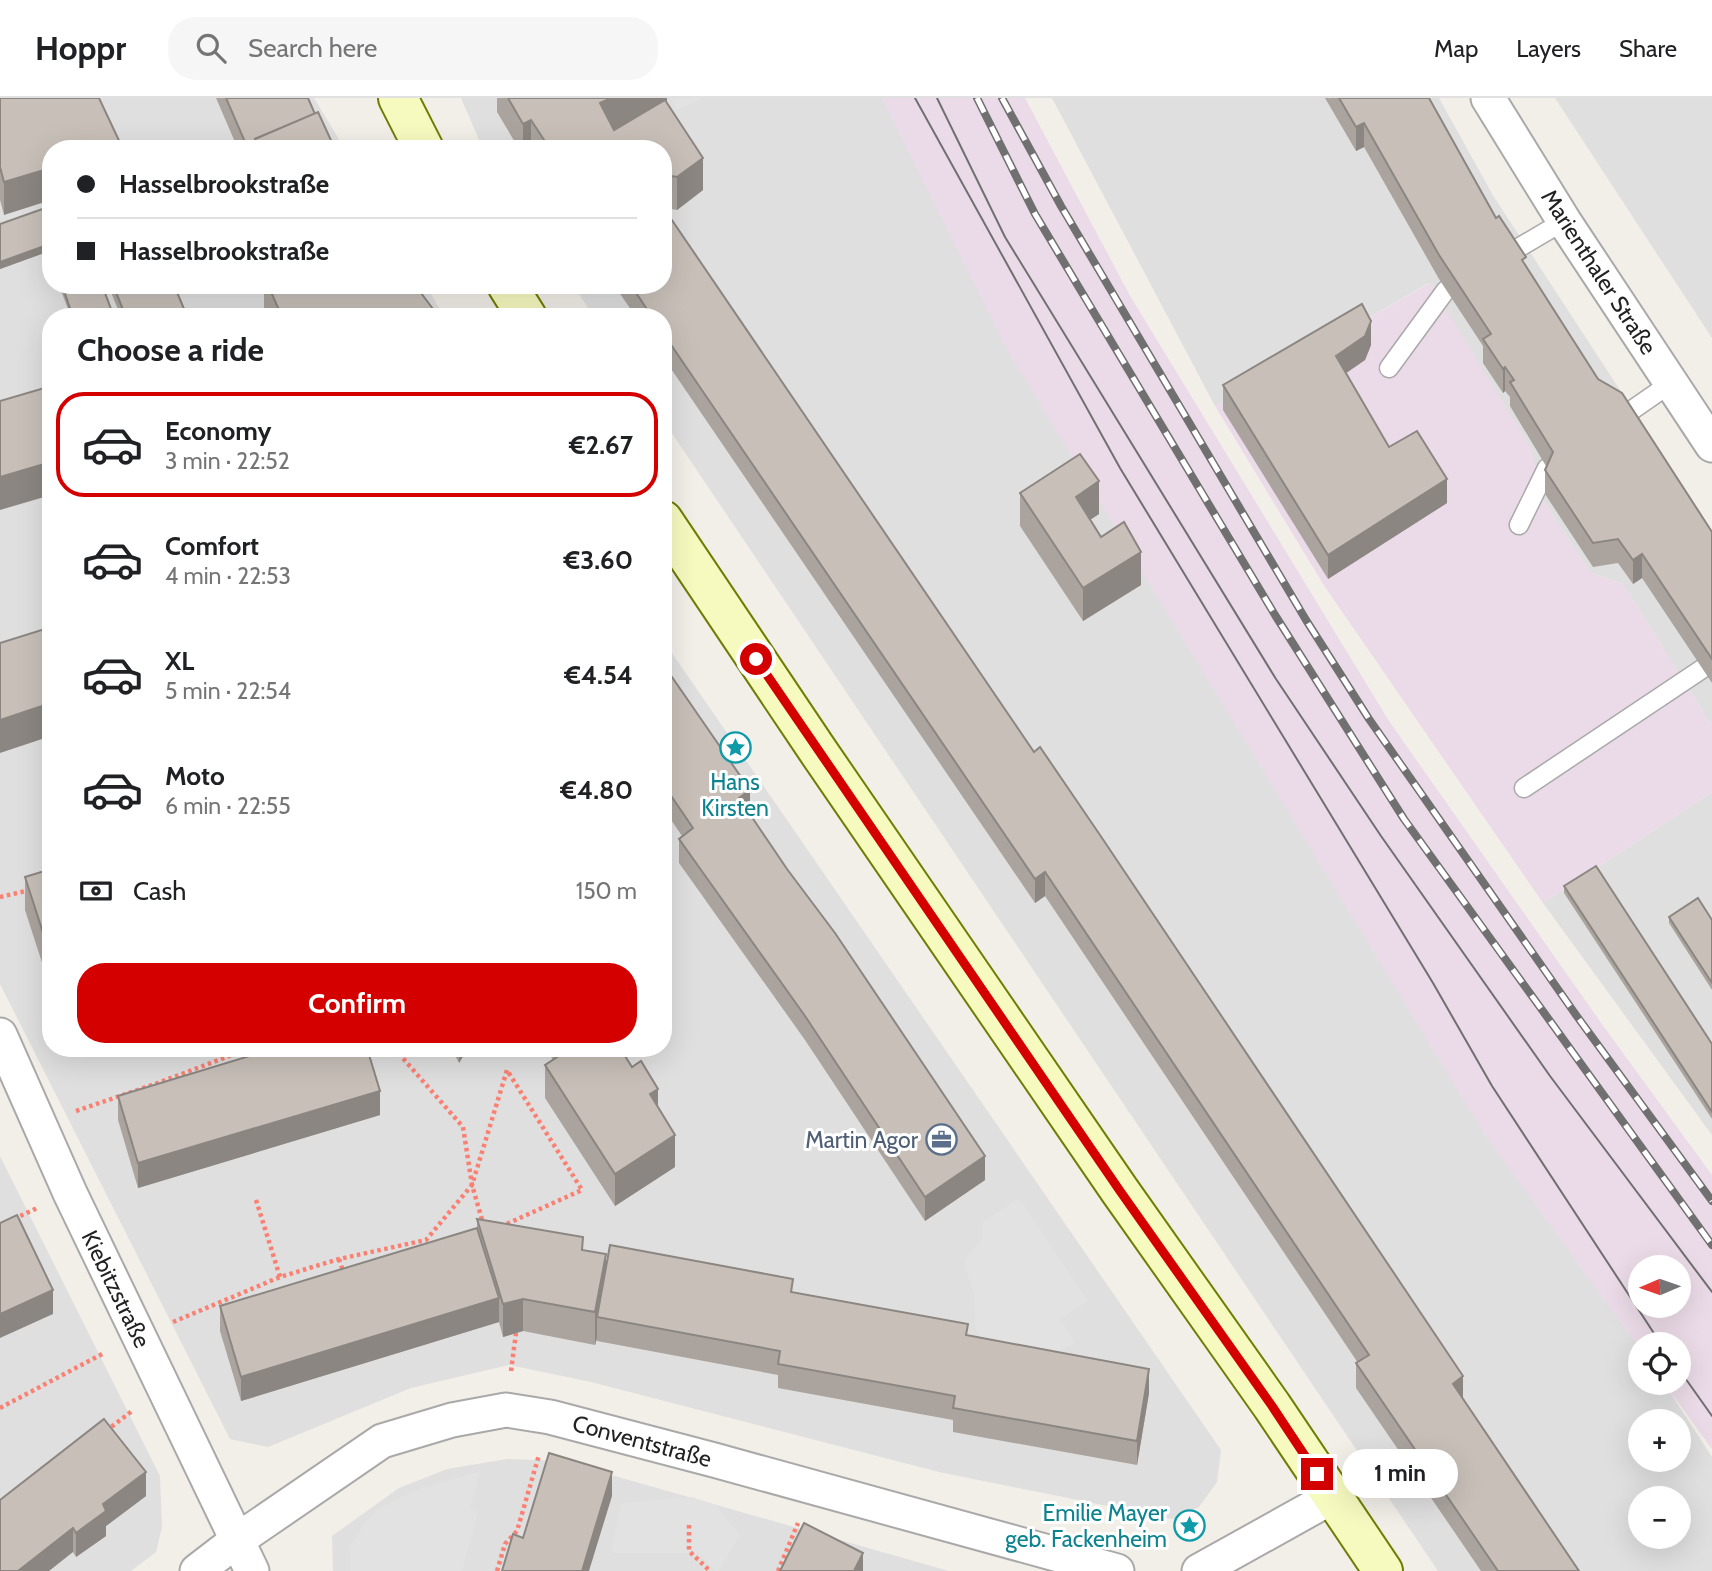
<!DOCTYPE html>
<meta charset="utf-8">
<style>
body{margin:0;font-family:Cabin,sans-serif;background:#f6f6f6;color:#202124;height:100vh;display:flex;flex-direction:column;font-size:26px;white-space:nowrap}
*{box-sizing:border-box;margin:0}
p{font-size:23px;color:#757577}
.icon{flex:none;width:38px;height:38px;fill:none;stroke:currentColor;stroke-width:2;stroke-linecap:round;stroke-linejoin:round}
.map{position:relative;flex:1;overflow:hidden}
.panel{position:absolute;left:42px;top:210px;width:630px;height:749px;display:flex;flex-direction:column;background:#fff;border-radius:28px;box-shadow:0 7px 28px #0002}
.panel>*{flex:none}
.top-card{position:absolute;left:42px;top:42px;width:630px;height:154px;border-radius:28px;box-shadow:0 7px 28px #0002;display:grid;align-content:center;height:154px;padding:0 35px;background:#fff}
.needle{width:46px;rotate:268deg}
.tools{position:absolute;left:1628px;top:1157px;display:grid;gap:14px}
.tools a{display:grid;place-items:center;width:63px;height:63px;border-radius:50%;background:#fff;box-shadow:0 7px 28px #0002;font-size:35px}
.end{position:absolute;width:32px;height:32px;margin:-16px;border:9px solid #d40000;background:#fff;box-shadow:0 0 0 4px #fff}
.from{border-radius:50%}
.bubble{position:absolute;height:49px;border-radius:24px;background:#fff;box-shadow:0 7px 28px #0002;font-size:23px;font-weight:700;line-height:49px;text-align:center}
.top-card b{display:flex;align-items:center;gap:24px;height:66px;font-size:26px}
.top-card b+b{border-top:2px solid #e0e0e0}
.top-card i{width:18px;height:18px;background:#202124}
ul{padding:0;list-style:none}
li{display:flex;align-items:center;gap:21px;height:105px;margin:0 14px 10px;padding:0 21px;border:4px solid transparent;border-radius:28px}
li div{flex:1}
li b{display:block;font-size:26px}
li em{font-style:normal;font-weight:700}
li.active{border-color:#d40000}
li>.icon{width:63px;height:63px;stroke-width:1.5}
h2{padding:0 35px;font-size:32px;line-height:84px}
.pay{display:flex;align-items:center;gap:18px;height:77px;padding:0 35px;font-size:26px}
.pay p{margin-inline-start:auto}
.primary-button{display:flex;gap:14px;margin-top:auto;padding:14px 35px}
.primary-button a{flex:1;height:80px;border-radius:28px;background:#d40000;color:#fff;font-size:28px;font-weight:700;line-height:80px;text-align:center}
header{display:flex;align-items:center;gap:42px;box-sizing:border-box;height:98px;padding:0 35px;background:#fff;border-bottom:2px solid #e0e0e0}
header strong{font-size:33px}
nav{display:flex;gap:38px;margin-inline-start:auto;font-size:24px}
.search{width:490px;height:63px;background:#f6f6f6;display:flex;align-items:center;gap:18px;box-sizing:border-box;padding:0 24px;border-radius:28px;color:#757577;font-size:26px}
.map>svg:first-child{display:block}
.residential{fill:#e0dfdf;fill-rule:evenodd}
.industrial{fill:#ebdbe8;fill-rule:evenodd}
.parking{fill:#e2e2e2}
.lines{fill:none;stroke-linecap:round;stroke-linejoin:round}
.lane-casing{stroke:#a9a9a9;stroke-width:21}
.street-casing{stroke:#a9a9a9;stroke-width:37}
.secondary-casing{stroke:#707d05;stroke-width:42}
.path{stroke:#fa8072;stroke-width:4.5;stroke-dasharray:3.5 3.5;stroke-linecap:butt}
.lane{stroke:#fff;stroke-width:18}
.street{stroke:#fff;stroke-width:33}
.secondary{stroke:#f7fabf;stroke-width:38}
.tram{stroke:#707070;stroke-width:2}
.rail-casing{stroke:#707070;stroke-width:8}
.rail{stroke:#fff;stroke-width:5;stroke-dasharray:16;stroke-linecap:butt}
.wall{fill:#aba49e}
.shaded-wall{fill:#8b8681}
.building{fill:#c7bfb8;stroke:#8b8681;stroke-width:2}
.route{stroke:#d40000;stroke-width:9}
.labels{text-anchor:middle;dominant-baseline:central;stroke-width:6;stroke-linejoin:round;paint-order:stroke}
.street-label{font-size:23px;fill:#222;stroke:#fff}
.culture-label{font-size:23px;fill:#0d838f;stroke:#fff}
.service-label{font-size:23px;fill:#4e5e75;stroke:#fff;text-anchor:end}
</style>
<header>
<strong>Hoppr</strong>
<div class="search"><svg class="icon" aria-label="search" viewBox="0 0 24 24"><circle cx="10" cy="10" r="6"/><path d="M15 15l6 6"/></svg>Search here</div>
<nav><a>Map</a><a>Layers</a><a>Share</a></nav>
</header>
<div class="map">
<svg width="1712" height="1473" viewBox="0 0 1712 1473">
<rect width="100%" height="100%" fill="#f2efe9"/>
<g class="residential">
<polygon points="0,0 314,0 345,51 51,51 51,187 426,187 444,219 51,219 51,950 663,950 663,542 1221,1352 1217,1384 1199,1409 1172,1421 939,1374 591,1284 509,1267 411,1290 268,1349 230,1341 0,886"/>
<path d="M 461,0 L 890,0 L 1640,1246 L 1640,1284 L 1664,1285 L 1712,1359 L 1712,1473 L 1438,1473 L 663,322 L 663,219 L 594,219 L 573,187 L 663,187 L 663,51 L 483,51 ZM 1640,1323 L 1678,1323 L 1678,1362 L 1640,1362 ZM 1640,1400 L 1678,1400 L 1678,1438 L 1640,1438 Z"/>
<polygon points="1052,0 1439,0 1494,99 1712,433 1712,628 1623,486 1591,475 1540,398 1429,185 1215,308"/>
<polygon points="1555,0 1712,0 1712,240"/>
<polygon points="1712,694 1712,1037 1543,805"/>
<polygon points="0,1058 160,1378 162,1429 156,1454 131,1473 0,1473"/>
<polygon points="507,1361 562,1363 949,1473 333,1473 332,1438 399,1390 447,1371"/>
</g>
<g class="industrial">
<path d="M 882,0 L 1025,0 L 1129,196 L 1389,623 L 1604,929 L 1712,1077 L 1712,1351 L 1664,1285 L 1678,1284 L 1678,1246 L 1640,1246 L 1640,1251 L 1485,1037 L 1009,255 ZM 1640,1169 L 1678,1169 L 1678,1208 L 1640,1208 Z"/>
<polygon points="1430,185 1532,352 1540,398 1591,475 1623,486 1712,628 1712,694 1543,805 1325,489 1215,308"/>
</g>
<g class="parking">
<polygon points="671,0 703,0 677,12"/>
<polygon points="1019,1100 1088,1203 1060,1221 1075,1245 1030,1267 988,1255 976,1232 974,1197 964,1162 982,1141 982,1125"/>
<polygon points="480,1373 470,1411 478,1414 462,1473 350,1473 350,1450 365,1424 381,1409 422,1390"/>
<polygon points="692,1399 716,1407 740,1437 719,1473 715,1473 698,1455 611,1455 621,1405"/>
</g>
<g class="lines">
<defs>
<g id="lane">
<polyline points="1508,156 1564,123"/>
<polyline points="1389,270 1446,192"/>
<polyline points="1622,319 1671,285"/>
<polyline points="1519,427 1547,370"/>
<polyline points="1524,690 1702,571"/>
</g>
<g id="street">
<polyline points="1488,0 1564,123 1712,347"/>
<polyline points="0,937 70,1095 252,1473"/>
<polyline points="197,1473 236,1443 382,1343 452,1322 506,1312 550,1319 714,1362 1117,1473"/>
<polyline points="1199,1473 1332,1399"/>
</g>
<g id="secondary">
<polyline points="398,0 424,51"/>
<polyline points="507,187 527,219"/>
<polyline points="663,422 818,653 1120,1093 1272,1308 1383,1473"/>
</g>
</defs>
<use href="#lane" class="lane-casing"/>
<use href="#street" class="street-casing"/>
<use href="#secondary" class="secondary-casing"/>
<g class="path">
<polyline points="0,799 30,792"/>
<polyline points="394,950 463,1029 472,1087 483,1125"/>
<polyline points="76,1013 158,985 250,950"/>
<polyline points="256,1102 280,1179"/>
<polyline points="14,1121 37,1110"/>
<polyline points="339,1161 344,1176"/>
<polyline points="173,1224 280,1179 339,1161 426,1142 472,1087 507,972 582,1092 502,1128"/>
<polyline points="511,1273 516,1235"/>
<polyline points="0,1310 104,1255"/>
<polyline points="106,1333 132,1313"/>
<polyline points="689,1427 689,1453 710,1473"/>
<polyline points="497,1473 505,1446 517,1433 539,1357"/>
<polyline points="778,1473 798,1425"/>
</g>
<use href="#lane" class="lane"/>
<use href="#street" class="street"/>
<use href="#secondary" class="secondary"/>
<g class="tram">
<polyline points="915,0 1120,370 1433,885 1492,988 1661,1246"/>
<polyline points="937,0 1005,139 1276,581 1381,738 1550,978 1712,1194"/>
<polyline points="1678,1270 1712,1318"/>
</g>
<defs>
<g id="rail">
<polyline points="977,0 1035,116 1275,517 1404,721 1712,1147"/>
<polyline points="1002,0 1061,108 1306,522 1369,621 1576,917 1712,1103"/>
</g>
</defs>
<use href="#rail" class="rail-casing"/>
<use href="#rail" class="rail"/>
</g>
<g class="wall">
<polygon points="0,0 51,51 4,117 0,102"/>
<polygon points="216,0 308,0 315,16 335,51 238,51"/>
<polygon points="497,0 667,0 667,6 703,92 677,112 665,110 664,111 1579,1473 1481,1473 1356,1290 1356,1265 1358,1265 1045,798 1035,805 663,259 663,219 636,219 614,187 663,187 663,51 519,51 497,14"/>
<polygon points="1325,0 1429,0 1496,120 1598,281 1712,434 1712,585 1642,480 1633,486 1618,465 1593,469 1545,396 1545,372 1546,368 1510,308 1510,299 1505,293 1503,295 1483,265 1483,248 1439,181 1364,49 1356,53"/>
<polygon points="51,108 51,164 47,154 0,171 0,126"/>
<polygon points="59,187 102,187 114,219 71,219"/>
<polygon points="108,187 174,187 187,219 121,219"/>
<polygon points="264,187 415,187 433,219 268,219 264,211"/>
<polygon points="1371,247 1365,262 1346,275 1389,349 1447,405 1328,481 1223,312 1223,287"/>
<polygon points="1020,395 1099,416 1090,422 1101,439 1141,487 1083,523 1020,428"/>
<polygon points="663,535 666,569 750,716 985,1082 925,1123 805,942 679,765 679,741 682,738 663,710"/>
<polygon points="51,771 47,880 25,812 25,779"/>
<polygon points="1564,788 1712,946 1712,1021 1564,795"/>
<polygon points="1669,819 1712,822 1712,892 1669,825"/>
<polygon points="451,950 468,950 459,965"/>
<polygon points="546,950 626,950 622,953 658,1009 675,1069 615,1108 545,1000 545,967 553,962"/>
<polygon points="118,998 380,1017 138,1090 118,1022"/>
<polygon points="477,1121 583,1152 606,1166 793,1194 968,1237 1149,1295 1137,1367 953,1334 953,1322 778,1290 778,1277 597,1243 597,1240 595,1247 523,1233 503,1239 499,1224 241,1303 220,1233 220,1208 477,1130"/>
<polygon points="146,1398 106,1428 106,1438 76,1459 73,1454 0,1402"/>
</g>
<g class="shaded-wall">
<polygon points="611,0 667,0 667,7 600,37 600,5"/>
<polygon points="531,22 531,51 523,51 523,26"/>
<polygon points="1364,25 1364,49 1356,53 1356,29"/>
<polygon points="703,60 703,92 677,112 677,79"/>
<polygon points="51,70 51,102 4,117 4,84"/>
<polygon points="665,77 665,110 663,111 663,79"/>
<polygon points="47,147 47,154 0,171 0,164"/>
<polygon points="245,187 256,187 245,192"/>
<polygon points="433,211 433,219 415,219"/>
<polygon points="1371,223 1371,247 1365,262 1336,282 1336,258"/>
<polygon points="1505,269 1505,293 1503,295 1503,271"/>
<polygon points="51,364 51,397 0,412 0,379"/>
<polygon points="1447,381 1447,405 1328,481 1328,457"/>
<polygon points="1099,383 1099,416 1076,431 1076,399"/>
<polygon points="1141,454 1141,487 1083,523 1083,490"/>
<polygon points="1642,456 1642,480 1633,486 1633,462"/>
<polygon points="666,539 666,571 663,573 663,540"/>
<polygon points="51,605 51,638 0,655 0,622"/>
<polygon points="750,692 750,716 739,700"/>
<polygon points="1045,774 1045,798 1035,805 1035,781"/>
<polygon points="51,846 51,879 47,880 47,847"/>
<polygon points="459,950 468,950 459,965"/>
<polygon points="658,991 658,1024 650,996"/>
<polygon points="380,993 380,1017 138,1090 138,1065"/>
<polygon points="675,1037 675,1069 615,1108 615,1076"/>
<polygon points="985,1058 985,1082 925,1123 925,1099"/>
<polygon points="606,1156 606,1189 597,1219 597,1240 595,1247 595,1214"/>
<polygon points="53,1192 53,1216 0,1240 0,1216"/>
<polygon points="499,1200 499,1224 241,1303 241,1279"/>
<polygon points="523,1201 523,1233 503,1239 503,1206"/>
<polygon points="1149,1271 1149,1295 1137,1367 1137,1343"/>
<polygon points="1463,1278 1463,1302 1453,1286"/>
<polygon points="146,1374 146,1398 106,1428 106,1438 76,1459 76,1435 103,1406"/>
<polygon points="612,1374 612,1398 589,1473 582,1473"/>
<polygon points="73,1430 73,1454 49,1473 18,1473"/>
<polygon points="863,1455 863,1473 854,1473"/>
</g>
<g class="building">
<polygon points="0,0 99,0 123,51 51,51 51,70 4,84 0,69"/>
<polygon points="226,0 308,0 315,16 255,41 255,50 248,51"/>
<polygon points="508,0 611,0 600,5 614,32 665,2 703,60 677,79 665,77 663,79 663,51 550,51 531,22 523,26"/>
<polygon points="1339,0 1429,0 1496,120 1499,118 1526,159 1522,162 1598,281 1622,295 1712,434 1712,561 1642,456 1633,462 1618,441 1593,445 1545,372 1553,354 1510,284 1514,282 1505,269 1503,271 1483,241 1491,236 1439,157 1364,25 1356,29"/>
<polygon points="318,14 335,51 259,51 255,41"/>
<polygon points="51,108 51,157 47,147 0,164 0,126"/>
<polygon points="663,109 1034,654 1040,649 1100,737 1463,1278 1453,1286 1579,1473 1498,1473 1356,1265 1369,1257 1045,774 1035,781 663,235 663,219 652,219 631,187 663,187"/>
<polygon points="62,187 102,187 114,219 73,219"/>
<polygon points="113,187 174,187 187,218 126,219"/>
<polygon points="268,187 415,187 433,211 415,219 282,219"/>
<polygon points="1362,206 1371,223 1365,238 1336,258 1389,349 1417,333 1447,381 1328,457 1223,287"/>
<polygon points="51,288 51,364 0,379 0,303"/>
<polygon points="1080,356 1099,383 1076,399 1101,439 1124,424 1141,454 1083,490 1020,395"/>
<polygon points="51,529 51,605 0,622 0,545"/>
<polygon points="663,566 750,692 739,700 787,771 835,835 985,1058 925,1099 805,918 679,741 693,730 663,686"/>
<polygon points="1596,768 1712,946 1712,1014 1564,788"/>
<polygon points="51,771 51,846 47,847 25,779"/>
<polygon points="1698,800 1712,822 1712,885 1669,819"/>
<polygon points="276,950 367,950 380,993 138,1065 118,998"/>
<polygon points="567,950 620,950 632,969 641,963 658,991 650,996 675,1037 615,1076 545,967 568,952"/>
<polygon points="17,1117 53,1192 0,1216 0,1125"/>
<polygon points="477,1121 583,1139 582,1152 606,1156 595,1214 523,1201 503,1206"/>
<polygon points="477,1130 499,1200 241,1279 220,1208"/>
<polygon points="610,1147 793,1181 791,1194 968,1226 966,1237 1149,1271 1137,1343 953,1310 955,1298 778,1266 780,1253 597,1219"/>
<polygon points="104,1321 146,1374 103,1406 106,1413 76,1435 73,1430 18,1473 0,1473 0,1402"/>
<polygon points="549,1355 612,1374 582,1473 502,1473 513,1436 523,1440"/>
<polygon points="804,1425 863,1455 854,1473 780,1473"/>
</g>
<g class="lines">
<polyline class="route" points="756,561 1120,1093 1272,1308 1317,1376"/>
</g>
<defs>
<symbol id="sight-ring" viewBox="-11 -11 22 22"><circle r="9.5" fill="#fff" stroke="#0f9aa8" stroke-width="1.5"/><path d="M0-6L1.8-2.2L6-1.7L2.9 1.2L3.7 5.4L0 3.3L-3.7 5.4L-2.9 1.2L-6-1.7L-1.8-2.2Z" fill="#0f9aa8"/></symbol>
<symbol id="office-ring" viewBox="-11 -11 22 22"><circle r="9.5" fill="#fff" stroke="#5c6f8a" stroke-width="1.5"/><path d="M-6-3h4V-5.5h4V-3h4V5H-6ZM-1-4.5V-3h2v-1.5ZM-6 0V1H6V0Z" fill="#5c6f8a"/></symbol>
</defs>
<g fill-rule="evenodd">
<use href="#sight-ring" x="718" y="632" width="35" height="35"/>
<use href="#office-ring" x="924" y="1024" width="35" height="35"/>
<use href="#sight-ring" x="1172" y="1410" width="35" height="35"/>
</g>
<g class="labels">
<g class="street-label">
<text transform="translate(1599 174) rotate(57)">Marienthaler Straße</text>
<text transform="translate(116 1191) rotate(64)">Kiebitzstraße</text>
<text transform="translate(642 1343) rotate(15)">Conventstraße</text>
</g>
<g class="culture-label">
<text x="735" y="684">Hans<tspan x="735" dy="26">Kirsten</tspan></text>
<text x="1167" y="1415" text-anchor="end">Emilie Mayer<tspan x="1167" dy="26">geb. Fackenheim</tspan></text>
</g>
<g class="service-label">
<text x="918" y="1042">Martin Agor</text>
</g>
</g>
</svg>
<div class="tools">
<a><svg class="needle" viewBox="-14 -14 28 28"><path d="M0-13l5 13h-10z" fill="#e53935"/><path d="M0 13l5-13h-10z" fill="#757577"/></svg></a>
<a><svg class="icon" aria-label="locate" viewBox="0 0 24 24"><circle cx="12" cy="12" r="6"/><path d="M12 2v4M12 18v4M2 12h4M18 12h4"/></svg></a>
<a>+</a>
<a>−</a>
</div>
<i class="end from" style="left:756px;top:561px"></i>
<i class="end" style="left:1317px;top:1376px"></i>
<div class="bubble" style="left:1342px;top:1351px;width:116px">1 min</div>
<div class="top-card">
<b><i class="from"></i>Hasselbrookstraße</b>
<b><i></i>Hasselbrookstraße</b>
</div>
<section class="panel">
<h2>Choose a ride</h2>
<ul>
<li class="active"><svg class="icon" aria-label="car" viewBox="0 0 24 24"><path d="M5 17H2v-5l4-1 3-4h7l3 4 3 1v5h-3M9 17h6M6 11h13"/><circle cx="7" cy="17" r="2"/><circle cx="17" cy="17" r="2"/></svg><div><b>Economy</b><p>3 min · 22:52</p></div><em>€2.67</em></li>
<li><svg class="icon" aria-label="car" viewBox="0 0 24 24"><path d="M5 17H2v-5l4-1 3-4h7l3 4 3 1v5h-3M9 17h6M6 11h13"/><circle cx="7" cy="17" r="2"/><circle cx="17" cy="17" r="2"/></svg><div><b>Comfort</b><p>4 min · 22:53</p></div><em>€3.60</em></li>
<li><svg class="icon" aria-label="car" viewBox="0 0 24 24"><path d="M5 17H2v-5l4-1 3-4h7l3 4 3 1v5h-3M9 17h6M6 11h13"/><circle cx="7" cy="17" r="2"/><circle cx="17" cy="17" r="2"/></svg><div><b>XL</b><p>5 min · 22:54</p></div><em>€4.54</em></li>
<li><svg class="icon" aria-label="car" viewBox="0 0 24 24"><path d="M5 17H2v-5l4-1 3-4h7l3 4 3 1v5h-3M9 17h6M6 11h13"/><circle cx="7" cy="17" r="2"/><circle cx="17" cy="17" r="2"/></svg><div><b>Moto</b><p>6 min · 22:55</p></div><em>€4.80</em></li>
</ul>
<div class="pay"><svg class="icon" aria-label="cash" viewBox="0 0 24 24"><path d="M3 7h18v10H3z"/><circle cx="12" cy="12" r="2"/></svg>Cash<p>150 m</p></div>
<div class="primary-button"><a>Confirm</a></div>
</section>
</div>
